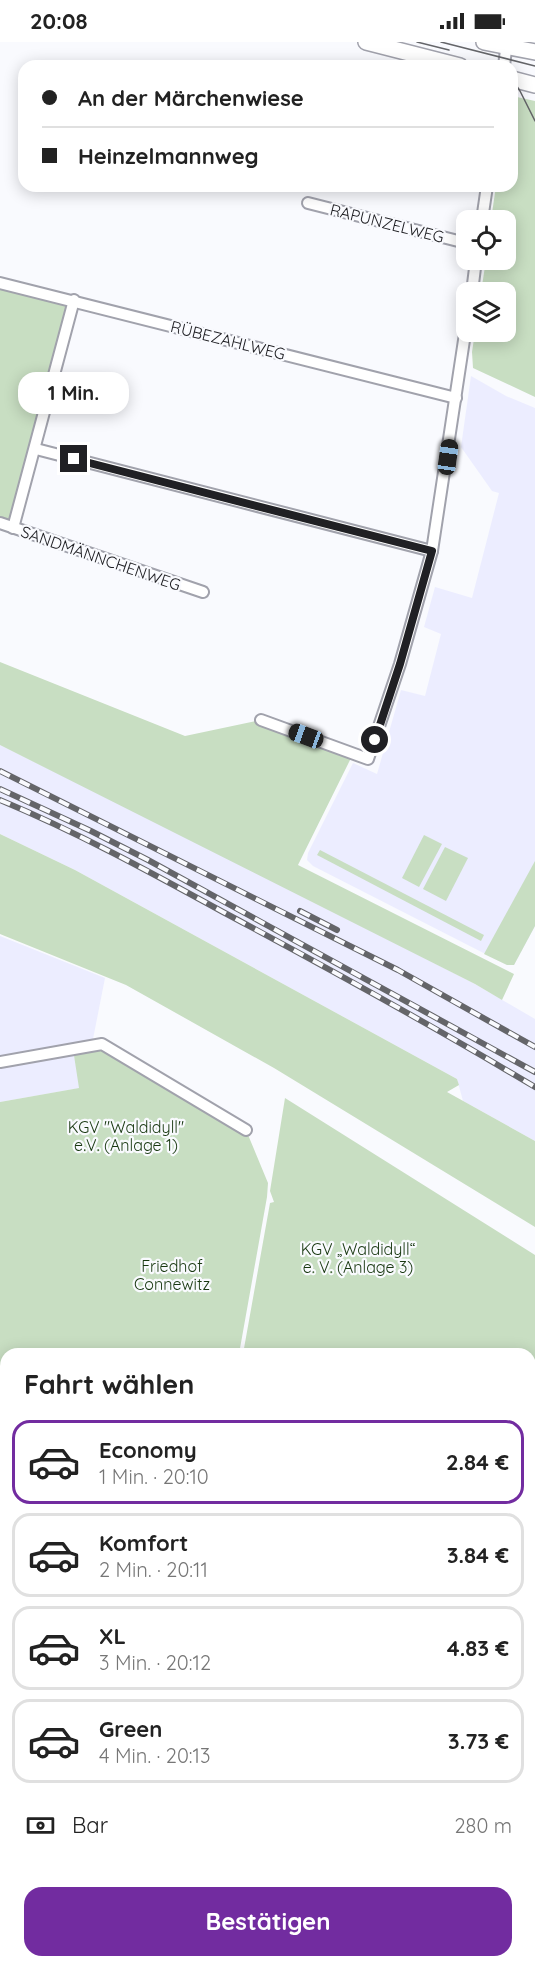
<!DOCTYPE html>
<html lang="de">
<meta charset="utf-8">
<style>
body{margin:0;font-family:Quicksand,sans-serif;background:#f2f2f2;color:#222;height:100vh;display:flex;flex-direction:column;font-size:22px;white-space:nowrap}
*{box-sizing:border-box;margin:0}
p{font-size:20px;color:#767676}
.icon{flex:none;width:33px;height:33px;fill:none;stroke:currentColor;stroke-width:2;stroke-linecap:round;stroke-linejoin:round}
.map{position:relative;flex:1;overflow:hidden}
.sheet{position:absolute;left:0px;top:1306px;width:536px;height:620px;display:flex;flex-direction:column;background:#fff;border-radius:18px 18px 0 0;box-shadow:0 3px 15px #0003}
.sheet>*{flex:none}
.top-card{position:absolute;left:18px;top:18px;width:500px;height:132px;border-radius:18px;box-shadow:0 3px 15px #0003;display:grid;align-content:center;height:132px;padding:0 24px;background:#fff}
.buttons{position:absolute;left:456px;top:168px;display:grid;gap:12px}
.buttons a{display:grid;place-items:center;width:60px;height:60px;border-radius:12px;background:#fff;box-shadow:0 3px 15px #0003;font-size:30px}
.end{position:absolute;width:27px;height:27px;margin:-14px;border:8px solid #202024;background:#fff;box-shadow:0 0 0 3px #fff}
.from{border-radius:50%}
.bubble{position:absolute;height:42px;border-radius:18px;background:#fff;box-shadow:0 3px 15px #0003;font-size:20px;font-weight:800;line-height:42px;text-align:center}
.car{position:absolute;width:18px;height:36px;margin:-18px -9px;border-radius:8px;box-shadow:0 0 4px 2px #0007;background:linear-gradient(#222 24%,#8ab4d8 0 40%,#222 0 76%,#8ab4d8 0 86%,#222 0)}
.top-card b{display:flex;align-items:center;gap:21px;height:57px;font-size:22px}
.top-card b+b{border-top:2px solid #e0e0e0}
.top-card i{width:15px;height:15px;background:#222}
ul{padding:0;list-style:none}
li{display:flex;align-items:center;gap:18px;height:84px;margin:0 12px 9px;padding:0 12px;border:3px solid #e0e0e0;border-radius:18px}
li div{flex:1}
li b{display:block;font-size:22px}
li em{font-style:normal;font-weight:800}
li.selected{border-color:#722ca0}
li>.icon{width:54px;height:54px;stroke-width:1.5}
h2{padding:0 24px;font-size:27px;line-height:72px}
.pay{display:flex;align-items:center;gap:15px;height:66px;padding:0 24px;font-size:22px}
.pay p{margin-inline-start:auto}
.button{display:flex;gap:12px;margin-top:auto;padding:12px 24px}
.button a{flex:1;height:69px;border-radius:18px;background:#722ca0;color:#fff;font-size:24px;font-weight:800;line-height:69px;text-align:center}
.status{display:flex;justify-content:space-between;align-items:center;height:42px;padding:0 30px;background:#fff;direction:ltr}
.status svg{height:16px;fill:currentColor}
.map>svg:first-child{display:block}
.built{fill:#ecedff}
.green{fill:#c8dec2}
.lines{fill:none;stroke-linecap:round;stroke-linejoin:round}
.minor-casing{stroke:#a1a2ac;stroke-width:14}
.secondary-casing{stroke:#a1a2ac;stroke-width:18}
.minor{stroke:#fff;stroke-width:10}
.secondary{stroke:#fff;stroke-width:15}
.tram{stroke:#646569;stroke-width:1.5}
.rail-casing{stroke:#646569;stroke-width:6}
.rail{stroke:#f9fafe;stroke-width:4;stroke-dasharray:11;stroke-linecap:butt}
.route{stroke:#202024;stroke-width:8}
.labels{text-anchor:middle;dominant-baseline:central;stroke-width:4.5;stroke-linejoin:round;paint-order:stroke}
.street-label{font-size:16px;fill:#202024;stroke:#f9fafe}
.park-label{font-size:16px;fill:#183810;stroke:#f9fafe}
</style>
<div class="status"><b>20:08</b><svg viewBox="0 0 49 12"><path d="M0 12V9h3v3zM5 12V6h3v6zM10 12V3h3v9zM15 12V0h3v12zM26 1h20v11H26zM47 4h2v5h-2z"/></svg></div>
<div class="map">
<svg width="535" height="1925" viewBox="0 0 535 1925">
<rect width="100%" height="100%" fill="#f9fafe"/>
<g class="built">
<polygon points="471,334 506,354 535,366 535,884 514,923 507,923 313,824 307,818 308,811 353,721 377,732 401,648 425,654 441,592 424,585 435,545 472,556 499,451 492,449 461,405"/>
<polygon points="0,703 247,825 475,942 535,977 535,1099 463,1059 457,1037 75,828 0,792"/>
<polygon points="0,894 105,936 93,997 72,1001 80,1046 0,1060"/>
</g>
<g class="green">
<polygon points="517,55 535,59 535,355 473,326 472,310 475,290 506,290 506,250 481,250 486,218 506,218 506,178 491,178 496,144 512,144 512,97"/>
<polygon points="0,241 74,258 13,486 0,481"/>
<polygon points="0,620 185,694 261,678 353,712 298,823 514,932 502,958 475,942 0,703"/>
<polygon points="0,792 75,828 457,1037 459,1043 447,1050 535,1099 535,1185 274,1026 126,943 0,892"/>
<polygon points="424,793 442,802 419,845 402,836"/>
<polygon points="445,805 468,816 446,859 423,847"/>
<polygon points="320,808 484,893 481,899 317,813"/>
<polygon points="535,819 535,884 514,923 507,923 484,912"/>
<polygon points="102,1002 246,1088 268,1141 267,1155 239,1312 6,1312 6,1470 0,1471 0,1060 79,1046 73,1007"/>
<polygon points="285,1056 535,1213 535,1486 530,1493 530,1312 243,1312 270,1161 274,1160 270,1149"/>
<polygon points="530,1611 535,1615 535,1734 532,1739 535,1739 535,1925 396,1925 395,1920 530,1920"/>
</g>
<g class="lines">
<defs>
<g id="minor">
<polyline points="504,24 507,0"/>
<polyline points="308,161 466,201"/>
<polyline points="482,178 487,144"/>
<polyline points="0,241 456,356"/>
<polyline points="472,250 476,218"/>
<polyline points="36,407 432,509"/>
<polyline points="0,481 203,550"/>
<polyline points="13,486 74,258"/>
<polyline points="261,678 368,717 400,622 432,509 466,285"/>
<polyline points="0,1020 102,1002 246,1088"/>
<polyline points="0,1471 6,1470"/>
<polyline points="530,1512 535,1505"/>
<polyline points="530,1595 535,1598"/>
<polyline points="0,1731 6,1730"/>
<polyline points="0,1916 6,1915"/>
<polyline points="87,1920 88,1925"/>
<polyline points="375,1920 376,1925"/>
</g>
<g id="secondary">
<polyline points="366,0 460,24"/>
<polyline points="484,0 535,10"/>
<polyline points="512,37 535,43"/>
</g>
</defs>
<use href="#minor" class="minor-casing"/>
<use href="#secondary" class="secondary-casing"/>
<use href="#minor" class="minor"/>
<use href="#secondary" class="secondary"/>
<g class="tram">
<polyline points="417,0 449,8"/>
<polyline points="441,0 535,24"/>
<polyline points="512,37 520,49 535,79"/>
</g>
<defs>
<g id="rail">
<polyline points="0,729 398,928 535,1005"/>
<polyline points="0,747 91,789 148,818 535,1030"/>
<path d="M 0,758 C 77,790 150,830 223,870 C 328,926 433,984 535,1045"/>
<polyline points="300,869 337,888"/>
</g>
</defs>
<use href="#rail" class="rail-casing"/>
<use href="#rail" class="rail"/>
</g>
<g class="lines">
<polyline class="route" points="74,417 432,509 400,622 375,698"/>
</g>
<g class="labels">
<g class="street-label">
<text transform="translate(387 181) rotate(14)">RAPUNZELWEG</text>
<text transform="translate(228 298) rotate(14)">RÜBEZAHLWEG</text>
<text transform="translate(101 516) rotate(19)">SANDMÄNNCHENWEG</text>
</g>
<g class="park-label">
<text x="126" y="1085">KGV "Waldidyll"<tspan x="126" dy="18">e.V. (Anlage 1)</tspan></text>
<text x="358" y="1207">KGV „Waldidyll“<tspan x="358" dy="18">e. V. (Anlage 3)</tspan></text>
<text x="172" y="1224">Friedhof<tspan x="172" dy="18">Connewitz</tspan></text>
</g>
</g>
</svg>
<div class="buttons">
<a><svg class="icon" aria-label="locate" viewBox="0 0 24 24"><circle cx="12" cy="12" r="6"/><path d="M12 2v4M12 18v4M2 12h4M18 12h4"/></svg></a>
<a><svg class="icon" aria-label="layers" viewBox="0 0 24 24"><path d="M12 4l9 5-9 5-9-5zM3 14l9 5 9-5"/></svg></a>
</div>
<i class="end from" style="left:375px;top:698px"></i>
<i class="end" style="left:74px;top:417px"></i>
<div class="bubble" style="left:18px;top:330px;width:111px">1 Min.</div>
<i class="car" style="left:448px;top:415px;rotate:8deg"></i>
<i class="car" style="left:306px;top:694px;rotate:290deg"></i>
<div class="top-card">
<b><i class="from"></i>An der Märchenwiese</b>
<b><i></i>Heinzelmannweg</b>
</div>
<section class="sheet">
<h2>Fahrt wählen</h2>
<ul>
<li class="selected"><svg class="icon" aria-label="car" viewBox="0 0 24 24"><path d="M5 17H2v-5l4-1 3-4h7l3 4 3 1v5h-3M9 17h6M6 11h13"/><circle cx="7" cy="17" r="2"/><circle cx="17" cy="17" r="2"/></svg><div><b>Economy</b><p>1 Min. · 20:10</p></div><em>2.84 €</em></li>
<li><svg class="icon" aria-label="car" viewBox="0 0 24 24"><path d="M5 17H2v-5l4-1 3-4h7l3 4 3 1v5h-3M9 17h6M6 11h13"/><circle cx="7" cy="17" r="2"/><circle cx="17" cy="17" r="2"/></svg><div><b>Komfort</b><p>2 Min. · 20:11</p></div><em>3.84 €</em></li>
<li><svg class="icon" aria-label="car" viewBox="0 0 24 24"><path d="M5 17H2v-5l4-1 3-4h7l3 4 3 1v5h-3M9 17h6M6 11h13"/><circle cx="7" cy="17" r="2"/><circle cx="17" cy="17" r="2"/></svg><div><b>XL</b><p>3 Min. · 20:12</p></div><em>4.83 €</em></li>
<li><svg class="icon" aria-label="car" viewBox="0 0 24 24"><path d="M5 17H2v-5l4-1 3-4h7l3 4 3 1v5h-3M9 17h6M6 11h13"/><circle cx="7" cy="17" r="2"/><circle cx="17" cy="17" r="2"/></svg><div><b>Green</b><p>4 Min. · 20:13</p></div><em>3.73 €</em></li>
</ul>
<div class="pay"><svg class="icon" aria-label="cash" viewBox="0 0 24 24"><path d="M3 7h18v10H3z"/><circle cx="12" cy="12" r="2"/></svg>Bar<p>280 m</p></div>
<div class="button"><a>Bestätigen</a></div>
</section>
</div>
